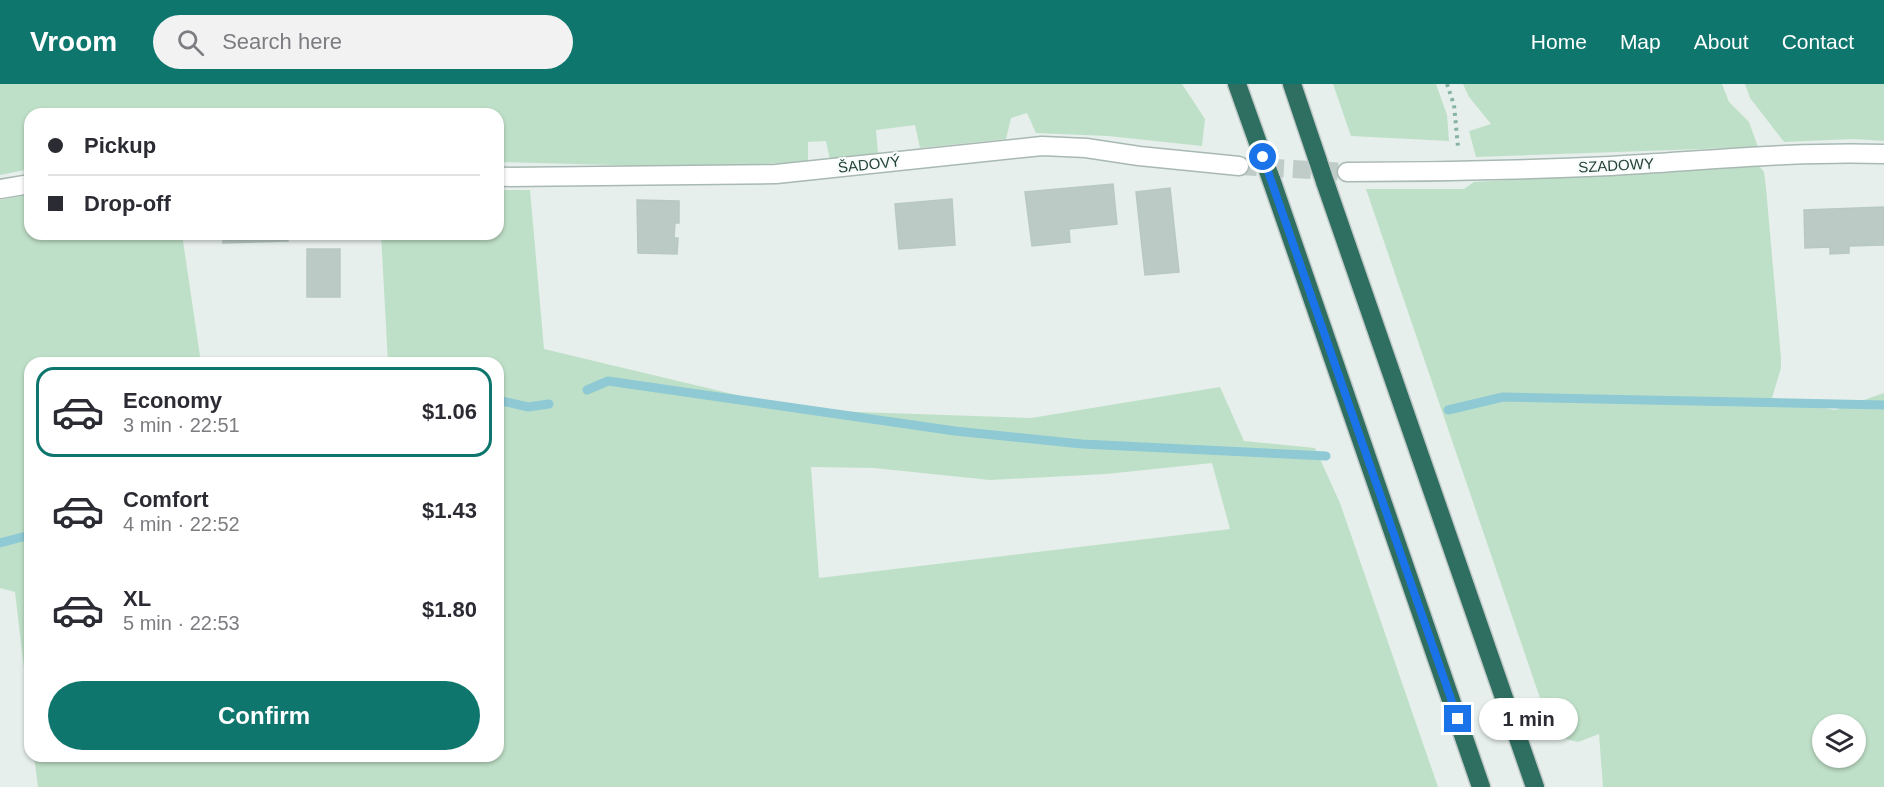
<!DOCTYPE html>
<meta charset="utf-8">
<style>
body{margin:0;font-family:Helvetica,sans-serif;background:#f2f2f3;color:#2b2b33;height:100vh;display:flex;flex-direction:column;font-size:22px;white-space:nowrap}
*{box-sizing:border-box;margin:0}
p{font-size:20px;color:#7c7c81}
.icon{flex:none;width:33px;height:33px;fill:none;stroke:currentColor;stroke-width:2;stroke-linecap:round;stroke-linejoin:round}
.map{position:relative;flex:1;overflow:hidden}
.side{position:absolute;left:24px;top:273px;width:480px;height:405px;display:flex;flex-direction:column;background:#fff;border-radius:18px;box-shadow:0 2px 4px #0004}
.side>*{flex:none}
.guide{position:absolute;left:24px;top:24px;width:480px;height:132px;border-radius:18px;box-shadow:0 2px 4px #0004;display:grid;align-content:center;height:132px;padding:0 24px;background:#fff}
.fabs{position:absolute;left:1812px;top:630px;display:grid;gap:12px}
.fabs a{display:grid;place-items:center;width:54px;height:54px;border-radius:50%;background:#fff;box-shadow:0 2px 4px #0004;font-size:30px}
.end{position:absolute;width:27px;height:27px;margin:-14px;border:8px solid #1a73e8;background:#fff;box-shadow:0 0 0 3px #fff}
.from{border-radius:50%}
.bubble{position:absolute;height:42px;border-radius:21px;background:#fff;box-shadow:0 2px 4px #0004;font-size:20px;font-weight:800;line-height:42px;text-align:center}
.guide b{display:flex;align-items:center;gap:21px;height:57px;font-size:22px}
.guide b+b{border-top:2px solid #e1e1e2}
.guide i{width:15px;height:15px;background:#2b2b33}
ul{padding:10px 0 0;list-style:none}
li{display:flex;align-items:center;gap:18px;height:90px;margin:0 12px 9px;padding:0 12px;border:3px solid transparent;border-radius:18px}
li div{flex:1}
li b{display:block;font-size:22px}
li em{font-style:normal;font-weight:800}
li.active{border-color:#0f766e}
li>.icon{width:54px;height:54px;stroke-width:1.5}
.button{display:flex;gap:12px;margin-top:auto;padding:12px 24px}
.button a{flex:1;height:69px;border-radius:36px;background:#0f766e;color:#fff;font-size:24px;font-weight:800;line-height:69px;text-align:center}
header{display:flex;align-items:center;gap:36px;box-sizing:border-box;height:84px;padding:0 30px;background:#0f766e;color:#fff}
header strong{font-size:28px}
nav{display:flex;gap:33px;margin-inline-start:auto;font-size:21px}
.search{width:420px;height:54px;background:#f2f2f3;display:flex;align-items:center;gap:15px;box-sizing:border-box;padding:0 21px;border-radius:33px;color:#7c7c81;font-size:22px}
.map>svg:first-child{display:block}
.green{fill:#bfe0c8;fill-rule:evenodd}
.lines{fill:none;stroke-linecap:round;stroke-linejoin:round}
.stream{stroke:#8ec9d4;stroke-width:9}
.building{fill:#bbcac4;stroke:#b8c9c2;stroke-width:1.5}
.minor-tunnel{stroke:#bfccc8;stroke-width:18;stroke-dasharray:18 9;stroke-linecap:butt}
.minor-casing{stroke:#a8b8b2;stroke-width:21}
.motorway-casing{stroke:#c2cac8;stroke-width:21}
.path{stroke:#86b3a5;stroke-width:4;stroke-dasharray:3 4.5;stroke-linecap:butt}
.minor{stroke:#fff;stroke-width:18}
.motorway{stroke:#2f6f62;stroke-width:18}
.motorway-bridge-casing{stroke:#c2cac8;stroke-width:21;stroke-linecap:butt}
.motorway-bridge{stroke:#2f6f62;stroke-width:18}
.route{stroke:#1a73e8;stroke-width:8}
.labels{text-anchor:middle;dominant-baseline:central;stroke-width:4.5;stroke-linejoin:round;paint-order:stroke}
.street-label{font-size:15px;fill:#24423a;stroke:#f7fbf9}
</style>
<header>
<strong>Vroom</strong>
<div class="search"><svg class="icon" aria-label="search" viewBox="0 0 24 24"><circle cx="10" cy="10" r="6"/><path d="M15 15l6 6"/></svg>Search here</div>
<nav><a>Home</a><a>Map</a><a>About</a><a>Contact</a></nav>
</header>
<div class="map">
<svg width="1884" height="703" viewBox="0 0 1884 703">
<rect width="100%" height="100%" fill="#e6efeb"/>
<g class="green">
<polygon points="0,0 1182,0 1205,35 1202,62 1108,52 1036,49 1027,29 1011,34 1006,55 920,64 915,41 876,46 878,70 830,76 826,57 808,58 808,78 689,83 498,78 498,30 30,30 30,85 0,91"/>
<polygon points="1333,0 1436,0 1447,31 1449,57 1351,52"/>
<polygon points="1463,0 1722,0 1729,18 1749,38 1758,63 1476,73 1469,47 1491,40 1469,13"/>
<polygon points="1745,0 1884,0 1884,57 1853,55 1784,58 1750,14"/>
<path d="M 1749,82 L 1760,83 L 1764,88 L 1766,104 L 1781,274 L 1781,284 L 1772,314 L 1835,326 L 1884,309 L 1884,703 L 1603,703 L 1599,650 L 1578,658 L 1553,652 L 1366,105 L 1464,105 L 1474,98 ZM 1822,640 L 1856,640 L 1856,674 L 1822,674 Z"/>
<path d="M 498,106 L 530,106 L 544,265 L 800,326 L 1031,334 L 1220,303 L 1244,357 L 1315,364 L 1340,419 L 1438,703 L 38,703 L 34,672 L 498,672 L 498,279 L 388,279 L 381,150 L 498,150 ZM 1212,379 L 1230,445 L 819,494 L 811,383 L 874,384 L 990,396 L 1106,390 Z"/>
<polygon points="30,110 30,150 182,150 201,279 30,279 30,635 15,508 0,504 0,116"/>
</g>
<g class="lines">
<g class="stream">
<polyline points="587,306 608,297 955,347 1082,360 1326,372"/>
<polyline points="498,316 528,323 549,320"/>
<polyline points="1448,326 1503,313 1884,321"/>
<polyline points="0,459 30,451"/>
</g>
</g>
<g class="building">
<polygon points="1113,100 1117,140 1069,145 1070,158 1032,162 1025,108"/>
<polygon points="1170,104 1179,188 1145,191 1136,108"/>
<polygon points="952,115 955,161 899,165 895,120"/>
<polygon points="637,116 679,117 679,139 675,139 674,154 678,154 677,170 638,169"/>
<polygon points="1884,123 1884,161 1849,162 1849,169 1830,170 1830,163 1805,164 1804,126"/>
<polygon points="223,150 287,150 288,157 223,159"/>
<rect x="307" y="165" width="33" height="48"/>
</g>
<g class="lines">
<polyline class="minor-tunnel" points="1239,82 1347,88"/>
<defs>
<g id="minor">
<path d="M 1347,88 C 1435,88 1523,86 1611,82 C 1702,77 1793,67 1884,70"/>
<polyline points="498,93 776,90 1042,62 1086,64 1139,72 1239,82"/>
<polyline points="0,105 30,100"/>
</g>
<g id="motorway">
<polyline points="1237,0 1263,73"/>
<polyline points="1292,0 1318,77"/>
<polyline points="1271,95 1481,703"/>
<polyline points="1325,98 1535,703"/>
</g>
</defs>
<use href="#minor" class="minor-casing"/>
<use href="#motorway" class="motorway-casing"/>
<polyline class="path" points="1447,0 1454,21 1458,63"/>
<use href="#minor" class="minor"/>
<use href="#motorway" class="motorway"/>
<defs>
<g id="motorway-bridge">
<polyline points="1263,73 1271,95"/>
<polyline points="1318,77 1325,98"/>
</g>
</defs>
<use href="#motorway-bridge" class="motorway-bridge-casing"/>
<use href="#motorway-bridge" class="motorway-bridge"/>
</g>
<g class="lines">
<polyline class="route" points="1263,73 1458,635"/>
</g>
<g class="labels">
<g class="street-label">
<text transform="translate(869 80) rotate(-6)">ŠADOVÝ</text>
<text transform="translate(1616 81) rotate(-3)">SZADOWY</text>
</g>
</g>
</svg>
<div class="fabs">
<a><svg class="icon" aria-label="layers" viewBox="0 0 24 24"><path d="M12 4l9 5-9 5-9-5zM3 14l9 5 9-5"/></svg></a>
</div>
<i class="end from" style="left:1263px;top:73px"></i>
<i class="end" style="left:1458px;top:635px"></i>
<div class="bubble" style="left:1479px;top:614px;width:99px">1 min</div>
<div class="guide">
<b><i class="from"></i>Pickup</b>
<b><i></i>Drop-off</b>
</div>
<section class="side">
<ul>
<li class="active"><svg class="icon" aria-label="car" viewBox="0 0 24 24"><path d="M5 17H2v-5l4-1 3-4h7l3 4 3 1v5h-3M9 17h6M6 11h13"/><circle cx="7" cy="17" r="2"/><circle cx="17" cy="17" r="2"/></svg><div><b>Economy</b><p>3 min · 22:51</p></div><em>$1.06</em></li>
<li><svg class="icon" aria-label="car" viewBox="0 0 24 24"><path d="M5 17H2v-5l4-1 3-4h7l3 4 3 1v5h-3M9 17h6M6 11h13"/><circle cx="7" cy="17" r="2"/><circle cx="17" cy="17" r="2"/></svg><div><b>Comfort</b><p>4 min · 22:52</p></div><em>$1.43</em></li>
<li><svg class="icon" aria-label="car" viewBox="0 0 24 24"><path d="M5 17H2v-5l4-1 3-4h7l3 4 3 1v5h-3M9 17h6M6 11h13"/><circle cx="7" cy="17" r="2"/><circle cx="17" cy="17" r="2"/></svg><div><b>XL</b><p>5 min · 22:53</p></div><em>$1.80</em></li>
</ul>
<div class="button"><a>Confirm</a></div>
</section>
</div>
